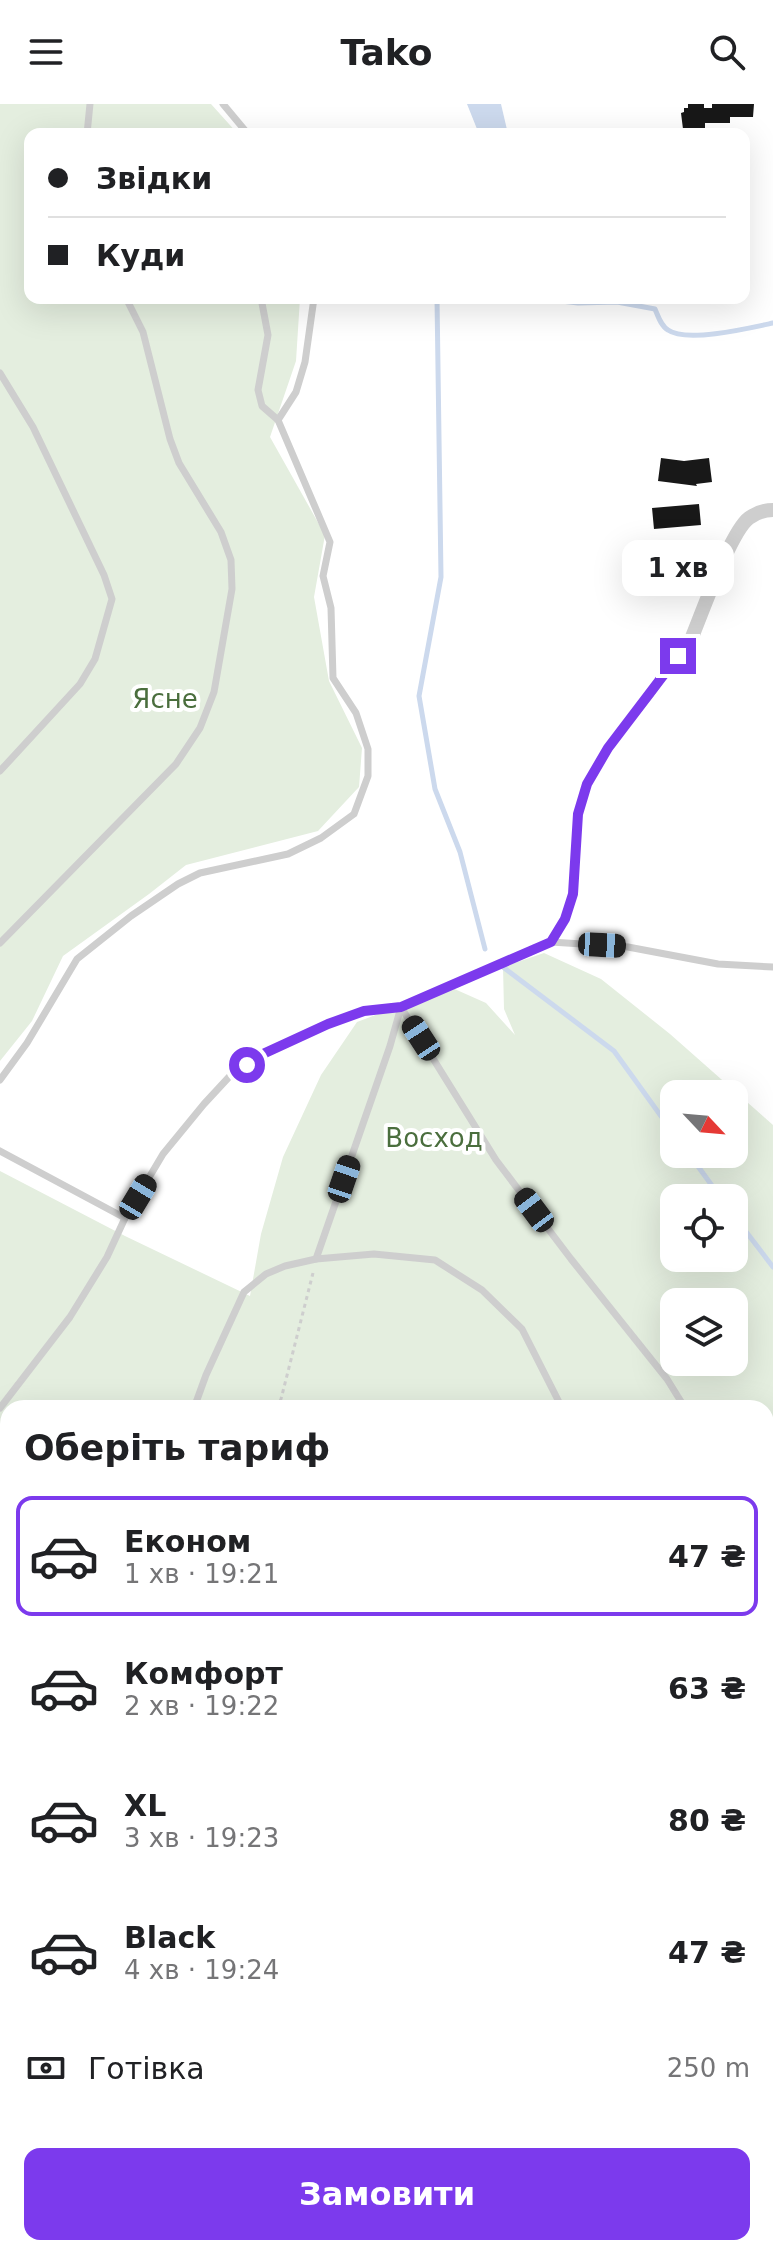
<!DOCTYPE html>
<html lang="uk">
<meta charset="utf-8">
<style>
body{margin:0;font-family:"DejaVu Sans",sans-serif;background:#f2f2f2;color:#202124;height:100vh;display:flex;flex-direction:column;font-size:30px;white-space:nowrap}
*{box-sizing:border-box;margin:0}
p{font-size:26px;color:#757577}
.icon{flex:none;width:44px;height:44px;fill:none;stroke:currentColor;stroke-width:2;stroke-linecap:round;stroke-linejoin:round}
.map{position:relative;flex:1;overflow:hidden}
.side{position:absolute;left:0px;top:1296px;width:774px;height:856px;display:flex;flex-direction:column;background:#fff;border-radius:24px 24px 0 0;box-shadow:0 8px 32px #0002}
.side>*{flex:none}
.hud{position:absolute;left:24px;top:24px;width:726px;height:176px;border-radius:16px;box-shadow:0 8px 32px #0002;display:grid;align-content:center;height:176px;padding:0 24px;background:#fff}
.needle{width:52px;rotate:116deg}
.fabs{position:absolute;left:660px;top:976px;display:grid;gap:16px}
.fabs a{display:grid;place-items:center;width:88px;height:88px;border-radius:16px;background:#fff;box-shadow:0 8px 32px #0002;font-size:40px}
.end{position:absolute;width:36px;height:36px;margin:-18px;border:10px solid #7c3aed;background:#fff;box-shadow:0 0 0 4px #fff}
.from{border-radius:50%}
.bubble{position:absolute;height:56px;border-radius:16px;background:#fff;box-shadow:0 8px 32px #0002;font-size:26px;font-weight:800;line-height:56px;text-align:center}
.car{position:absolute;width:24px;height:48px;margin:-24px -12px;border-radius:10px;box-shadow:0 0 6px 2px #0007;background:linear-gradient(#222 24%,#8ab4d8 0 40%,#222 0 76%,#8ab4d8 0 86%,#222 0)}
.hud b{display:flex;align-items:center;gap:28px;height:76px;font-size:30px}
.hud b+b{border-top:2px solid #e0e0e0}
.hud i{width:20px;height:20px;background:#202124}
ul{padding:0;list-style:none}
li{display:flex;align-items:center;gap:24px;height:120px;margin:0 16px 12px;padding:0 8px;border:4px solid transparent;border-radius:16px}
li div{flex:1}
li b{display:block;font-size:30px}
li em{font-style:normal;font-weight:800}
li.selected{border-color:#7c3aed}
li>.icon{width:72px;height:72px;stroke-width:1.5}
h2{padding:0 24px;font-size:36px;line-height:96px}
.pay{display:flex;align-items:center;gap:20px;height:88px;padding:0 24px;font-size:30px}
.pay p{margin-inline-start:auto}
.primary-button{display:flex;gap:16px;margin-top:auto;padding:16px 24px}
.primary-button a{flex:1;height:92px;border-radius:16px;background:#7c3aed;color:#fff;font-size:32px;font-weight:800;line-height:92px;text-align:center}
header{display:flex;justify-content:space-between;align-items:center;height:104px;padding:0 24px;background:#fff;font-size:36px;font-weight:800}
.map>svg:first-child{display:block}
.green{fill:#e4eedf;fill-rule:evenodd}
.water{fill:#ccd9ed}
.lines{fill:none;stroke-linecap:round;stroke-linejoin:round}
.stream{stroke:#ccd9ed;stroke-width:5}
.building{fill:#181818}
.path{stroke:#cecece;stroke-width:3;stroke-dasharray:4 4;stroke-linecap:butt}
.service{stroke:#cecece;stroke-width:7}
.minor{stroke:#cecece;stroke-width:14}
.route{stroke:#7c3aed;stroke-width:10}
.labels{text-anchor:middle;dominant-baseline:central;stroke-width:8;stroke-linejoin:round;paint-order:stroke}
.park-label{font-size:26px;fill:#4a6e3d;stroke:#fff}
</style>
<header><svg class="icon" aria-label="menu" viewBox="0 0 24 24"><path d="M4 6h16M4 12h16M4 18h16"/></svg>Tako<svg class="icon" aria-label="search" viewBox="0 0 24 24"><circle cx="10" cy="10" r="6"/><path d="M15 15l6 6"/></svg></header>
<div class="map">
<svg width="773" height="2152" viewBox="0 0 773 2152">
<rect width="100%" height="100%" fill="#fff"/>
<g class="green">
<polygon points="0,0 211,0 238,30 30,30 30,194 300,194 296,257 270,333 325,431 314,493 329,577 362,644 359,683 318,727 186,761 149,790 63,852 32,917 0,957"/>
<path d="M 544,849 L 601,875 L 670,930 L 773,1021 L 773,2152 L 0,2152 L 0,1067 L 125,1132 L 250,1192 L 261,1130 L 283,1053 L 321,971 L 357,918 L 450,883 L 486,899 L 515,931 L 504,905 L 503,863 ZM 674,990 L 734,990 L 734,1050 L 674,1050 ZM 674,1094 L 734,1094 L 734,1154 L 674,1154 ZM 674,1198 L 734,1198 L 734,1258 L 674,1258 ZM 8,1304 L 766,1304 L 766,2144 L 8,2144 Z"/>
</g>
<polygon class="water" points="467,0 501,0 508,30 479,30"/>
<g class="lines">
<g class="stream">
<polyline points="437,194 441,473 419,592 435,685 460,748 485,845"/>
<path d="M 536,194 L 578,199 L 617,198 L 655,205 C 658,212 661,222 668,226 C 686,239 750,224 773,219"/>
<polyline points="503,863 614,947 674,1030"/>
<polyline points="689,1050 721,1094"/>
<polyline points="734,1112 773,1163"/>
</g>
</g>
<g class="building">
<polygon points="688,0 704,0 704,4 712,4 712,0 754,0 753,13 730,13 730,19 705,19 705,24 683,25 681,9 684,8 684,4 688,4"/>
<polygon points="661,354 684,357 709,354 712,378 696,380 697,382 658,377"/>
<polygon points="699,400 701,421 654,425 652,404"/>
<polygon points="678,464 680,486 662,488 659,466"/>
</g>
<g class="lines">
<g class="path">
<polyline points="277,1304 281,1295 313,1169"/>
<polyline points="0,1750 8,1739"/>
</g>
<g class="service">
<polyline points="223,0 248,30"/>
<polyline points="87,30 90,0"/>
<polyline points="0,269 33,323 104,471 112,495 95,555 80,580 0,667"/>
<polyline points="278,316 296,288 305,258 314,194"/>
<polyline points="551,838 628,843 718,860 773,863"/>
<polyline points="0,839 176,660 200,624 214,588 232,485 231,456 221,428 179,359 170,335 143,228 126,194"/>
<polyline points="401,903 496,1056 571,1155 667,1275 685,1304"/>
<polyline points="0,976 27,939 77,855 131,812 178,780 200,769 288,750 321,734 354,710 368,672 368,645 356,609 333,574 331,504 323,472 330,438 278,316 262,302 258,286 268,231 261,194"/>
<polyline points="0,1047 125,1114"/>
<polyline points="316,1155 390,942 401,903"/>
<polyline points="0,1304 70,1213 107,1153 125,1114 163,1050 204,1000 229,973 265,949 328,920 364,907 401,903 551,838 565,815 573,790 578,710 587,680 608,644 651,590 692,533"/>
<polyline points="194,1304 206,1271 244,1188 266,1170 285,1162 316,1155 374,1150 435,1156 482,1186 522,1225 562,1304"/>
<polyline points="766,1424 773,1428"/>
<polyline points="0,1607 8,1595"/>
<polyline points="766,1962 773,1962"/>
</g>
<path class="minor" d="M 692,533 C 702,509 731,427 749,414 C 756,409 765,406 773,406"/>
</g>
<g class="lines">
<polyline class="route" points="247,961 265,949 328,920 364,907 401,903 551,838 565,815 573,790 578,710 587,680 608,644 678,552"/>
</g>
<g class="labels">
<g class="park-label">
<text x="165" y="595">Ясне</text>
<text x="434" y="1034">Восход</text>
</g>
</g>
</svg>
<div class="fabs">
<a><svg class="needle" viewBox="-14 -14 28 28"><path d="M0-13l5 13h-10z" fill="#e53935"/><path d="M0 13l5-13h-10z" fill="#757577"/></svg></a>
<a><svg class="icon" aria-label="locate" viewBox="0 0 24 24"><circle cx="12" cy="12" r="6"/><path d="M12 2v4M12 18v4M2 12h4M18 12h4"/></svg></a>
<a><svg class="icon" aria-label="layers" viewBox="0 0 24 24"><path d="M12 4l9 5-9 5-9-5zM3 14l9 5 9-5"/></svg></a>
</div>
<i class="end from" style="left:247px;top:961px"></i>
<i class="end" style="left:678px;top:552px"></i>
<div class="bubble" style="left:622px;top:436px;width:112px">1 хв</div>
<i class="car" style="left:602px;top:841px;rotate:93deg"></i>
<i class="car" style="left:421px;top:934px;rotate:327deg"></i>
<i class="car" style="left:344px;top:1075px;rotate:19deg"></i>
<i class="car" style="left:138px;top:1093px;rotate:31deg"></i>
<i class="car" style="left:534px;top:1106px;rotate:323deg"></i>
<div class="hud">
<b><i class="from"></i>Звідки</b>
<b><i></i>Куди</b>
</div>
<section class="side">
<h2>Оберіть тариф</h2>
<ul>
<li class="selected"><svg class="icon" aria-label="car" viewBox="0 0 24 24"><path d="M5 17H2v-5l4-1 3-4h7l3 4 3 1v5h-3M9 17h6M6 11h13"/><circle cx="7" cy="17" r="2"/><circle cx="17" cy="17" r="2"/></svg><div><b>Економ</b><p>1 хв · 19:21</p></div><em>47 ₴</em></li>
<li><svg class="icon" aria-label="car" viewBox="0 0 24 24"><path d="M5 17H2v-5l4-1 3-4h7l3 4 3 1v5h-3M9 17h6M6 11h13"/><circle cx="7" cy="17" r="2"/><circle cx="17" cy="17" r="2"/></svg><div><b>Комфорт</b><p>2 хв · 19:22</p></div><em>63 ₴</em></li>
<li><svg class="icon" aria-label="car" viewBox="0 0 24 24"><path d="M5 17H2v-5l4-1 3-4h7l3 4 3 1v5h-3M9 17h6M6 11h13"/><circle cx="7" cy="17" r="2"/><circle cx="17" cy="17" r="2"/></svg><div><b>XL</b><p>3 хв · 19:23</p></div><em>80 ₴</em></li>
<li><svg class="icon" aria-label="car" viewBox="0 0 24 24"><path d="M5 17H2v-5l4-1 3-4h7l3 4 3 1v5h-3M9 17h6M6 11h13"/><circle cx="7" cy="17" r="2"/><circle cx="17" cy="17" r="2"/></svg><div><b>Black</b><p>4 хв · 19:24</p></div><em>47 ₴</em></li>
</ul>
<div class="pay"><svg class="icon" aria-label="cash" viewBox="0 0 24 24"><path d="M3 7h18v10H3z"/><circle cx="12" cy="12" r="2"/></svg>Готівка<p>250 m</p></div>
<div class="primary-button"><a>Замовити</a></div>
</section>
</div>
